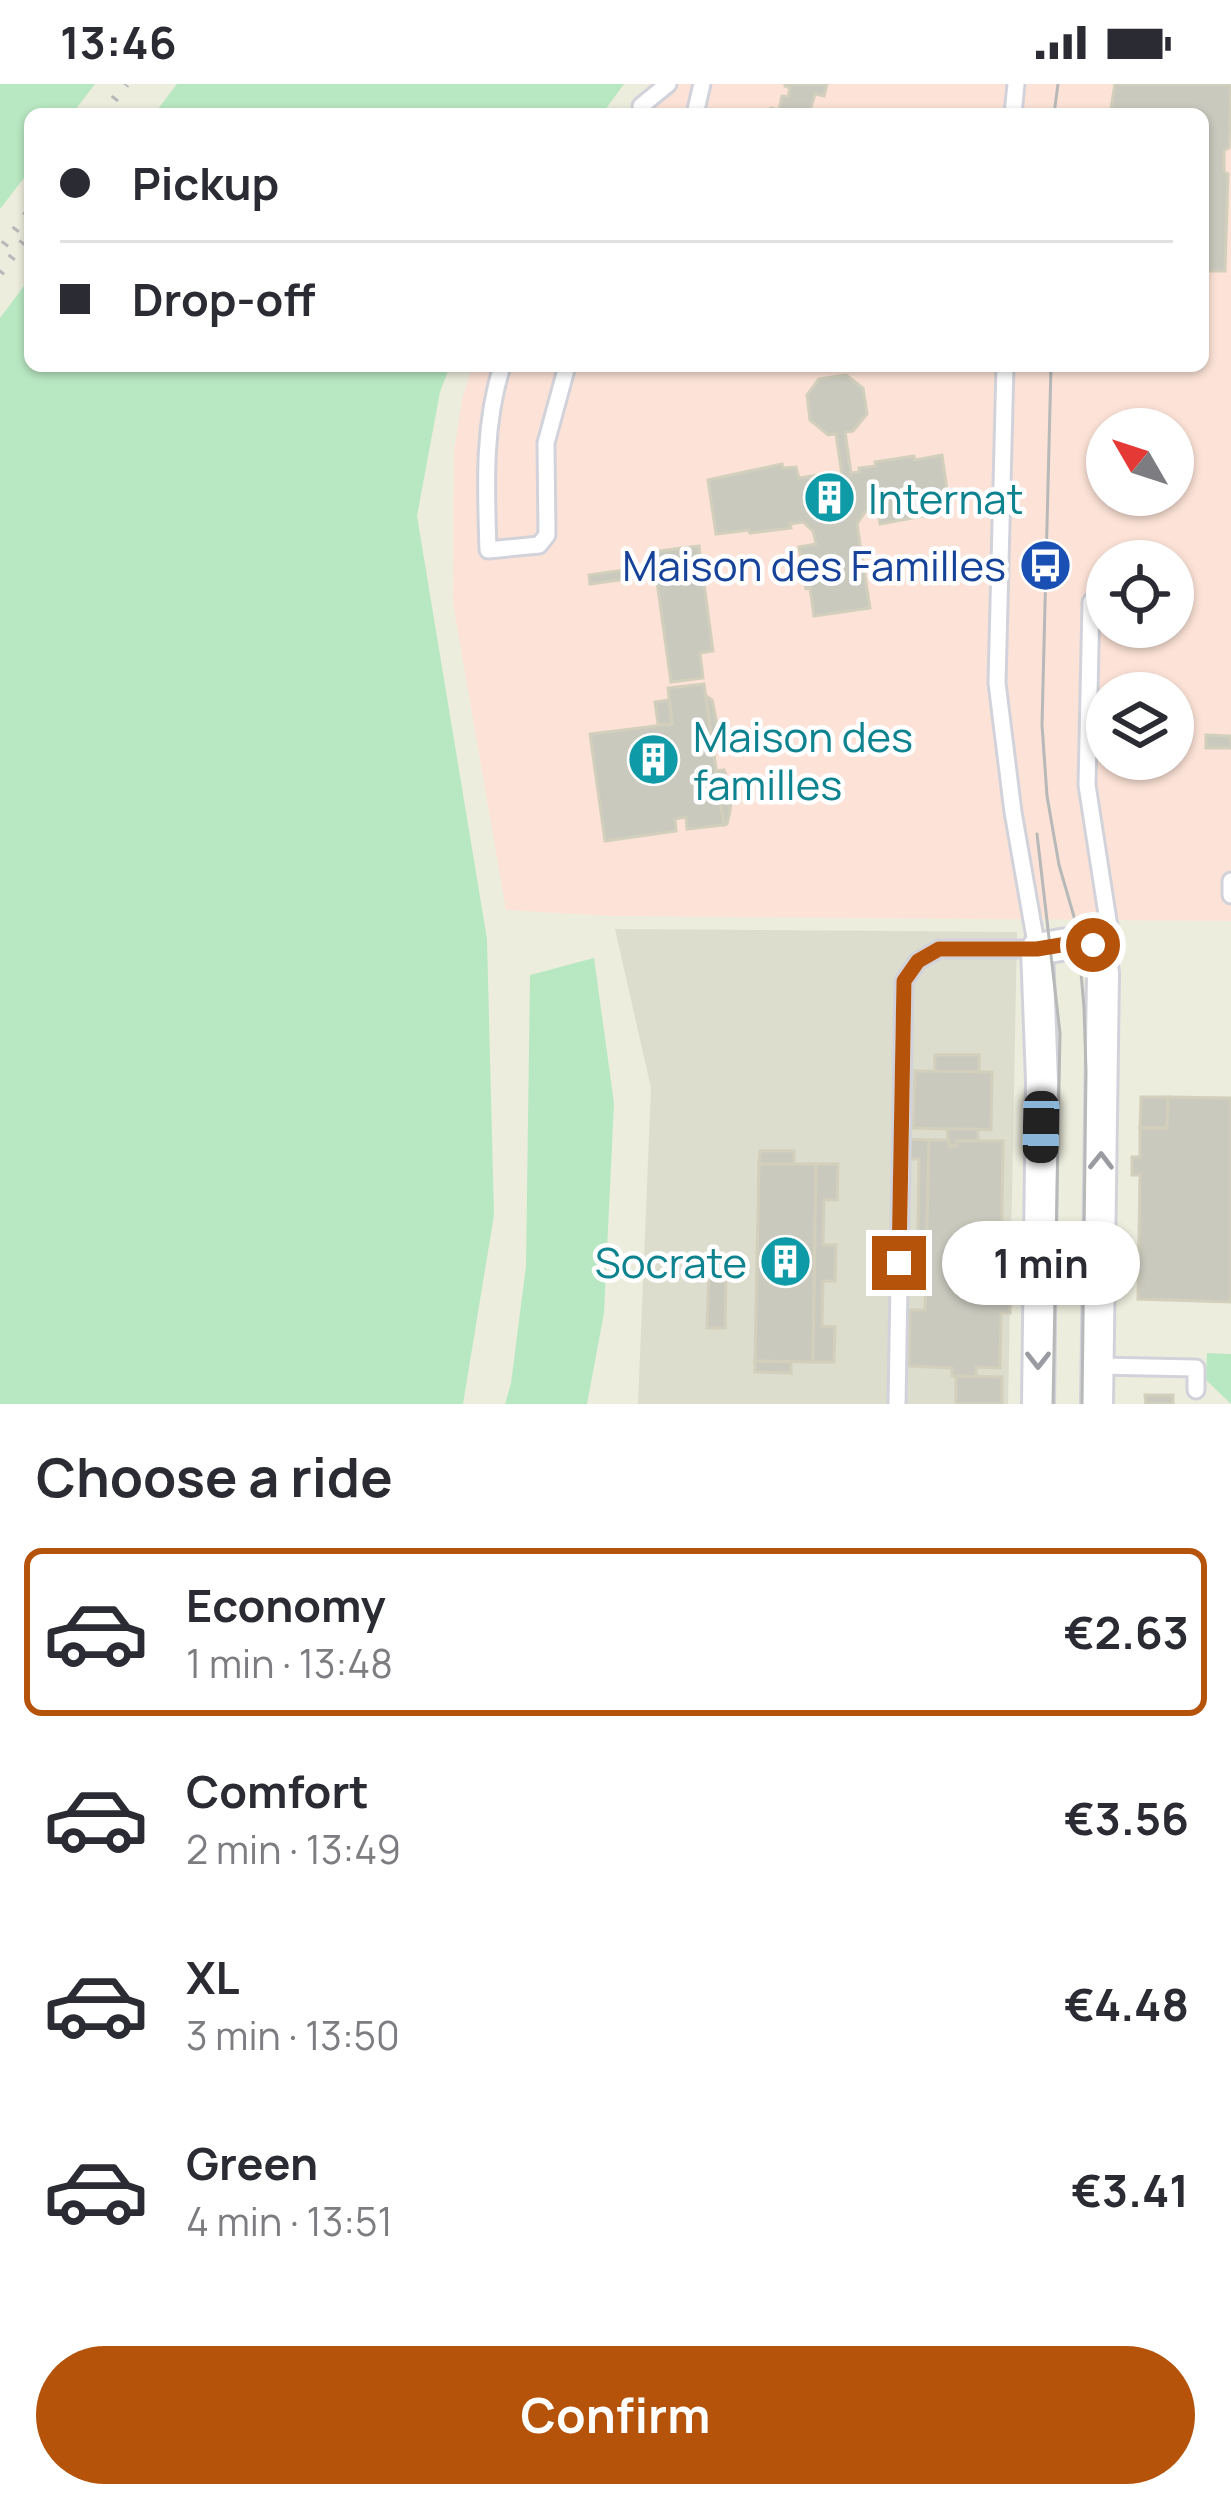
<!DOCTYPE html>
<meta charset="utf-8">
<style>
body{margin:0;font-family:Manrope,sans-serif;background:#f2f2f3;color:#2b2b33;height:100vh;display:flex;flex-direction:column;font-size:45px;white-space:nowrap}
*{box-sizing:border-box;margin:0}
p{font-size:39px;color:#7c7c81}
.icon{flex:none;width:66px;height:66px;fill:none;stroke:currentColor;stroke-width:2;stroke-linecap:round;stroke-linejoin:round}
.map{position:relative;height:1320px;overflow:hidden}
.side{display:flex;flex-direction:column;background:#fff;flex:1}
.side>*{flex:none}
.banner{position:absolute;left:24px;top:24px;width:1185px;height:264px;border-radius:18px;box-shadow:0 3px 9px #0004;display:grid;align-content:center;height:264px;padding:0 36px;background:#fff}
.needle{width:78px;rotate:309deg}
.tools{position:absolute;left:1086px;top:324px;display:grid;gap:24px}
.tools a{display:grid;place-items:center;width:108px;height:108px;border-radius:50%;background:#fff;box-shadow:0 3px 9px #0004;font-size:60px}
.end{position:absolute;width:54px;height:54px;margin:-27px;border:15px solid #b45309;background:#fff;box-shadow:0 0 0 6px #fff}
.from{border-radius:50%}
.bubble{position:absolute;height:84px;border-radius:42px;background:#fff;box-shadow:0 3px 9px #0004;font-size:39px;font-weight:700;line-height:84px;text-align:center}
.car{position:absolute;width:36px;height:72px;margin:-36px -18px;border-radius:15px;box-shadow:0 0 9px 3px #0007;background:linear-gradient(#222 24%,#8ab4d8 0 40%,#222 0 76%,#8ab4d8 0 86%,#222 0)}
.banner b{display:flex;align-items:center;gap:42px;height:114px;font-size:45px}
.banner b+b{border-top:3px solid #e1e1e2}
.banner i{width:30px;height:30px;background:#2b2b33}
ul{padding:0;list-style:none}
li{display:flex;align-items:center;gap:36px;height:168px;margin:0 24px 18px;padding:0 12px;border:6px solid transparent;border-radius:18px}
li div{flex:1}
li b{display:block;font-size:45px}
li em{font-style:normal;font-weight:700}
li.selected{border-color:#b45309}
li>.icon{width:108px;height:108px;stroke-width:1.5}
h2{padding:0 36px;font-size:54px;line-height:144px}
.cta{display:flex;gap:24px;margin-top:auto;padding:24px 36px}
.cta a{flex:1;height:138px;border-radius:72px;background:#b45309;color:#fff;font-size:48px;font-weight:700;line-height:138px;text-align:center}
.status{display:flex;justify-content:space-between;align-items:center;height:84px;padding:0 60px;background:#fff;direction:ltr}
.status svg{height:33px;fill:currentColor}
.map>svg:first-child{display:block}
.education{fill:#dcddcd}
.medical{fill:#fde3d7;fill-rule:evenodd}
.green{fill:#b8e8c2}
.building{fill:#cac9be;stroke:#d2d0bc;stroke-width:3}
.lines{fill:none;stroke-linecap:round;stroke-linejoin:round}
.service-casing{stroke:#d2d3da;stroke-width:21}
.minor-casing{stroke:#d2d3da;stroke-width:36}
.service{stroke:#fff;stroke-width:15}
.minor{stroke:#fff;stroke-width:30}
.tram{stroke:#b7b8b8;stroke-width:3}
.rail{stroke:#b7b8b8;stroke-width:8;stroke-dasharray:3 15;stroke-linecap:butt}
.oneway{stroke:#9b9ca1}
.route{stroke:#b45309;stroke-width:15}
.labels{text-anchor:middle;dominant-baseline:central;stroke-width:9;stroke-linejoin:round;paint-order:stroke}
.culture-label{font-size:42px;fill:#0d838f;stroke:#fff;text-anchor:start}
.transit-label{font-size:42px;fill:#164399;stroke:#fff;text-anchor:end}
</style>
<div class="status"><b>13:46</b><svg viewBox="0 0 49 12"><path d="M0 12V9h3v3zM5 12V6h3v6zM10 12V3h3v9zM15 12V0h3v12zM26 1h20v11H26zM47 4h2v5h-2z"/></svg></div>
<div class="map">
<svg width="1231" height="1320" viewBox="0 0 1231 1320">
<rect width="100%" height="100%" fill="#ededde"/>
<polygon class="education" points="615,845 1017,848 1008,1320 638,1320 651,1004"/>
<path class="medical" d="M 649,0 L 1231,0 L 1231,837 L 611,832 L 506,826 L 453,519 L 454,368 L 463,311 L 473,282 L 1203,282 L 1203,30 L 629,30 ZM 1107,345 L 1173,345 L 1173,411 L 1107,411 ZM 1107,477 L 1173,477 L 1173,543 L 1107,543 ZM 1107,609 L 1173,609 L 1173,675 L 1107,675 Z"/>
<g class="green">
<polygon points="0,0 95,0 72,30 30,30 30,86 0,125"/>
<polygon points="177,0 624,0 602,30 154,30"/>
<polygon points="30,194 30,282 450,282 440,308 417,432 487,855 494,1131 463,1320 0,1320 0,234"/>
<polygon points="594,874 614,1019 604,1229 587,1320 505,1320 511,1299 526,1182 530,891"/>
<polygon points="1207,1269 1231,1270 1231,1320 1206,1296"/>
</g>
<g class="building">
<polygon points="785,0 827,0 824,12 815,10 809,30 770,30 771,24 779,26 782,12 788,13 790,4 785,2"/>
<polygon points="1115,0 1231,0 1229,64 1224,66 1224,88 1228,90 1225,187 1203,187 1203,30 1110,30"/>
<polygon points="846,291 863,304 867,330 853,347 845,348 851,389 860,388 859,384 876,382 875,378 914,372 915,376 942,371 950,427 880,440 878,426 865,428 857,440 870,524 814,532 810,504 806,505 799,463 816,460 813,447 803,438 790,440 791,444 750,449 749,446 716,450 708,396 782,380 783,384 796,383 799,394 819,391 821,401 843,398 836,350 828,351 810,336 807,311 819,295"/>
<polygon points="699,462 713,567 700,569 703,594 671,598 656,491 590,500 589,491 652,482 650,468"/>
<polygon points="704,600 724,741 687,745 686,733 675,735 676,747 605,757 590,650 672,640 668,604"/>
<polygon points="706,612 712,616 717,640 717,664 713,665"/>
<polygon points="669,616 672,640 658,640 655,618"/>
<polygon points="1206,651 1231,652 1231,664 1206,664"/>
<polygon points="724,686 732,708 730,727 727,740 724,741 716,687"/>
<rect x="935" y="971" width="44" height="17"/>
<polygon points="915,987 992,988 991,1046 913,1044"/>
<polygon points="1141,1013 1168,1013 1167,1044 1140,1044"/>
<polygon points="1168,1013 1231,1014 1231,1218 1138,1215 1140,1091 1132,1091 1132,1073 1140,1073 1140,1044 1167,1044"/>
<polygon points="947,1045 978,1045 978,1057 957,1057 956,1062 949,1062"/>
<polygon points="902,1055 929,1056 926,1200 917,1201 919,1075 902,1075"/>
<polygon points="929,1056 949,1056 949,1062 956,1062 957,1057 1003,1057 1001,1202 1010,1202 1010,1229 1001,1229 1000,1284 976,1283 976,1293 952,1292 952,1284 909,1282 910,1226 925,1226"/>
<polygon points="760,1067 794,1067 794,1080 759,1080"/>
<polygon points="759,1080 816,1080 813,1278 755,1277"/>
<polygon points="816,1080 838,1080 837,1116 824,1116 823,1161 836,1161 835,1197 823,1197 822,1242 835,1243 834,1278 813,1278"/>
<polygon points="709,1189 726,1189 725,1244 707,1244"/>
<polygon points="755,1277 791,1278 791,1289 755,1288"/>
<polygon points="956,1292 1002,1293 1002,1320 956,1320"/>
<polygon points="1145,1311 1173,1311 1173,1320 1146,1320"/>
</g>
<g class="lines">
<defs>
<g id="service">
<polyline points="641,22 668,0"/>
<polyline points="695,30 702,0"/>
<polyline points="1013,30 1016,0"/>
<path d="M 502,282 C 483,342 486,403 488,466 L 539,461 L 547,451 L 546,359 L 567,282"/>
<polyline points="1091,518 1087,701 1109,843 1099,865"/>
<polyline points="1231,797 1231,811"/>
<polyline points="1098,1282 1196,1284 1196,1306"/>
<polyline points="897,1320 904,897 918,877 939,865 1037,865 1013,728 997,599 1005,282"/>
</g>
<polyline id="minor" points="1038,1320 1042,997 1037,865 1079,858 1099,865 1103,889 1097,1320"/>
</defs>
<use href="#service" class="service-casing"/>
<use href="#minor" class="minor-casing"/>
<use href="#service" class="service"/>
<use href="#minor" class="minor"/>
<g class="tram">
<polyline points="1054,30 1058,0"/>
<polyline points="1051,282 1042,641 1047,712 1059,781 1077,843 1084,923 1086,987 1082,1320"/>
<polyline points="1037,750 1060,949 1053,1320"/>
</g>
<g class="rail">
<polyline points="103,30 126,0"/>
<polyline points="4,161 30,126"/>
<polyline points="0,189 30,149"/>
</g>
</g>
<defs><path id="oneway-chevron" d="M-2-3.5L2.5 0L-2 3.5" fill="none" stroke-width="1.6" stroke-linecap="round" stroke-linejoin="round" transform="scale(3)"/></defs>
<g class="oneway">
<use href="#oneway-chevron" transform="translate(1101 1077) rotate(-89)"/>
<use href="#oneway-chevron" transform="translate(1038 1276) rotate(90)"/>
</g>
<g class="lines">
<polyline class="route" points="899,1179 904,897 918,877 939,865 1037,865 1079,858 1093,861"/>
</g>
<defs>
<symbol id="building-disc" viewBox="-11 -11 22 22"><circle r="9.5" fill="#0f9aa8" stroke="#fff"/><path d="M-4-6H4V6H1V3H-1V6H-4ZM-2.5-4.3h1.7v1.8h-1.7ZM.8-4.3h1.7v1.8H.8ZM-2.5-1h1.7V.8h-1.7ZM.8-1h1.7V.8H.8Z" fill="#fff"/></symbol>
<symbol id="bus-disc" viewBox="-11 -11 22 22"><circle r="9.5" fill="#1a4fb4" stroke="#fff"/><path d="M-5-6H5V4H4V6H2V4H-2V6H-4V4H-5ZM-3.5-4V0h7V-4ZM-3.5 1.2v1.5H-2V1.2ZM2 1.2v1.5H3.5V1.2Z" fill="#fff"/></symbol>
</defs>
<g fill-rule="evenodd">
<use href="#building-disc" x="800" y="384" width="59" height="59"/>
<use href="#bus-disc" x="1016" y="452" width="59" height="59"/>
<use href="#building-disc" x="624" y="646" width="59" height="59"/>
<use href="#building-disc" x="756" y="1148" width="59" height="59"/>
</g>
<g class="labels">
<g class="culture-label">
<text x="868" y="414">Internat</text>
<text x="693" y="652">Maison des<tspan x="693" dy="48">familles</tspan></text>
<text x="747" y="1178" text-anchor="end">Socrate</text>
</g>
<g class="transit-label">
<text x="1006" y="481">Maison des Familles</text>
</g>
</g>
</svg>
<div class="tools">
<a><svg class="needle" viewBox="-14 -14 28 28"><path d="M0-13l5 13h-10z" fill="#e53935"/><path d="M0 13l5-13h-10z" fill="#7c7c81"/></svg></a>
<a><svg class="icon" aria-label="locate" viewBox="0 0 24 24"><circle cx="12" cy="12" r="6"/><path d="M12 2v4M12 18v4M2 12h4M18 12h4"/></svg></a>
<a><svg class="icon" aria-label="layers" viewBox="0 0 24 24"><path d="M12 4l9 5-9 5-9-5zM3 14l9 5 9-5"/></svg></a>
</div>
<i class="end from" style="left:1093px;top:861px"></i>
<i class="end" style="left:899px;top:1179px"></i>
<div class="bubble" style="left:942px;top:1137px;width:198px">1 min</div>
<i class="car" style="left:1041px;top:1043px;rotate:181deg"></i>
<div class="banner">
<b><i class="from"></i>Pickup</b>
<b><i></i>Drop-off</b>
</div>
</div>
<section class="side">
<h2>Choose a ride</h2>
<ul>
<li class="selected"><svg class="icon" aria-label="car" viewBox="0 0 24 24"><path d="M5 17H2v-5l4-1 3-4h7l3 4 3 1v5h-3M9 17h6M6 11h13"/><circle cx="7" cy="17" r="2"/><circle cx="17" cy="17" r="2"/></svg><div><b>Economy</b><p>1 min · 13:48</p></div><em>€2.63</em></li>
<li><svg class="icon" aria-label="car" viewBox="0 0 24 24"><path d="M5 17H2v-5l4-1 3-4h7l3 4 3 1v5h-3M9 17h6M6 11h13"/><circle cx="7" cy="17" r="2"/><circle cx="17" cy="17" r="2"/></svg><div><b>Comfort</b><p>2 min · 13:49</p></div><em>€3.56</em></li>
<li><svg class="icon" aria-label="car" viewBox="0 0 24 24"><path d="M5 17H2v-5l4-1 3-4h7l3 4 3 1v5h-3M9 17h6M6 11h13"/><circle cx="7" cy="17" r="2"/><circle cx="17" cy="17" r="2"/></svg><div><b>XL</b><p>3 min · 13:50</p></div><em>€4.48</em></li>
<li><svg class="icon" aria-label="car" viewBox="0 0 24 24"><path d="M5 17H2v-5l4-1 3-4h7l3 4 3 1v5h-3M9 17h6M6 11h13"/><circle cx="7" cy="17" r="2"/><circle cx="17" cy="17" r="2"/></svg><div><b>Green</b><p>4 min · 13:51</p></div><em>€3.41</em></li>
</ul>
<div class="cta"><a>Confirm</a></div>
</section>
